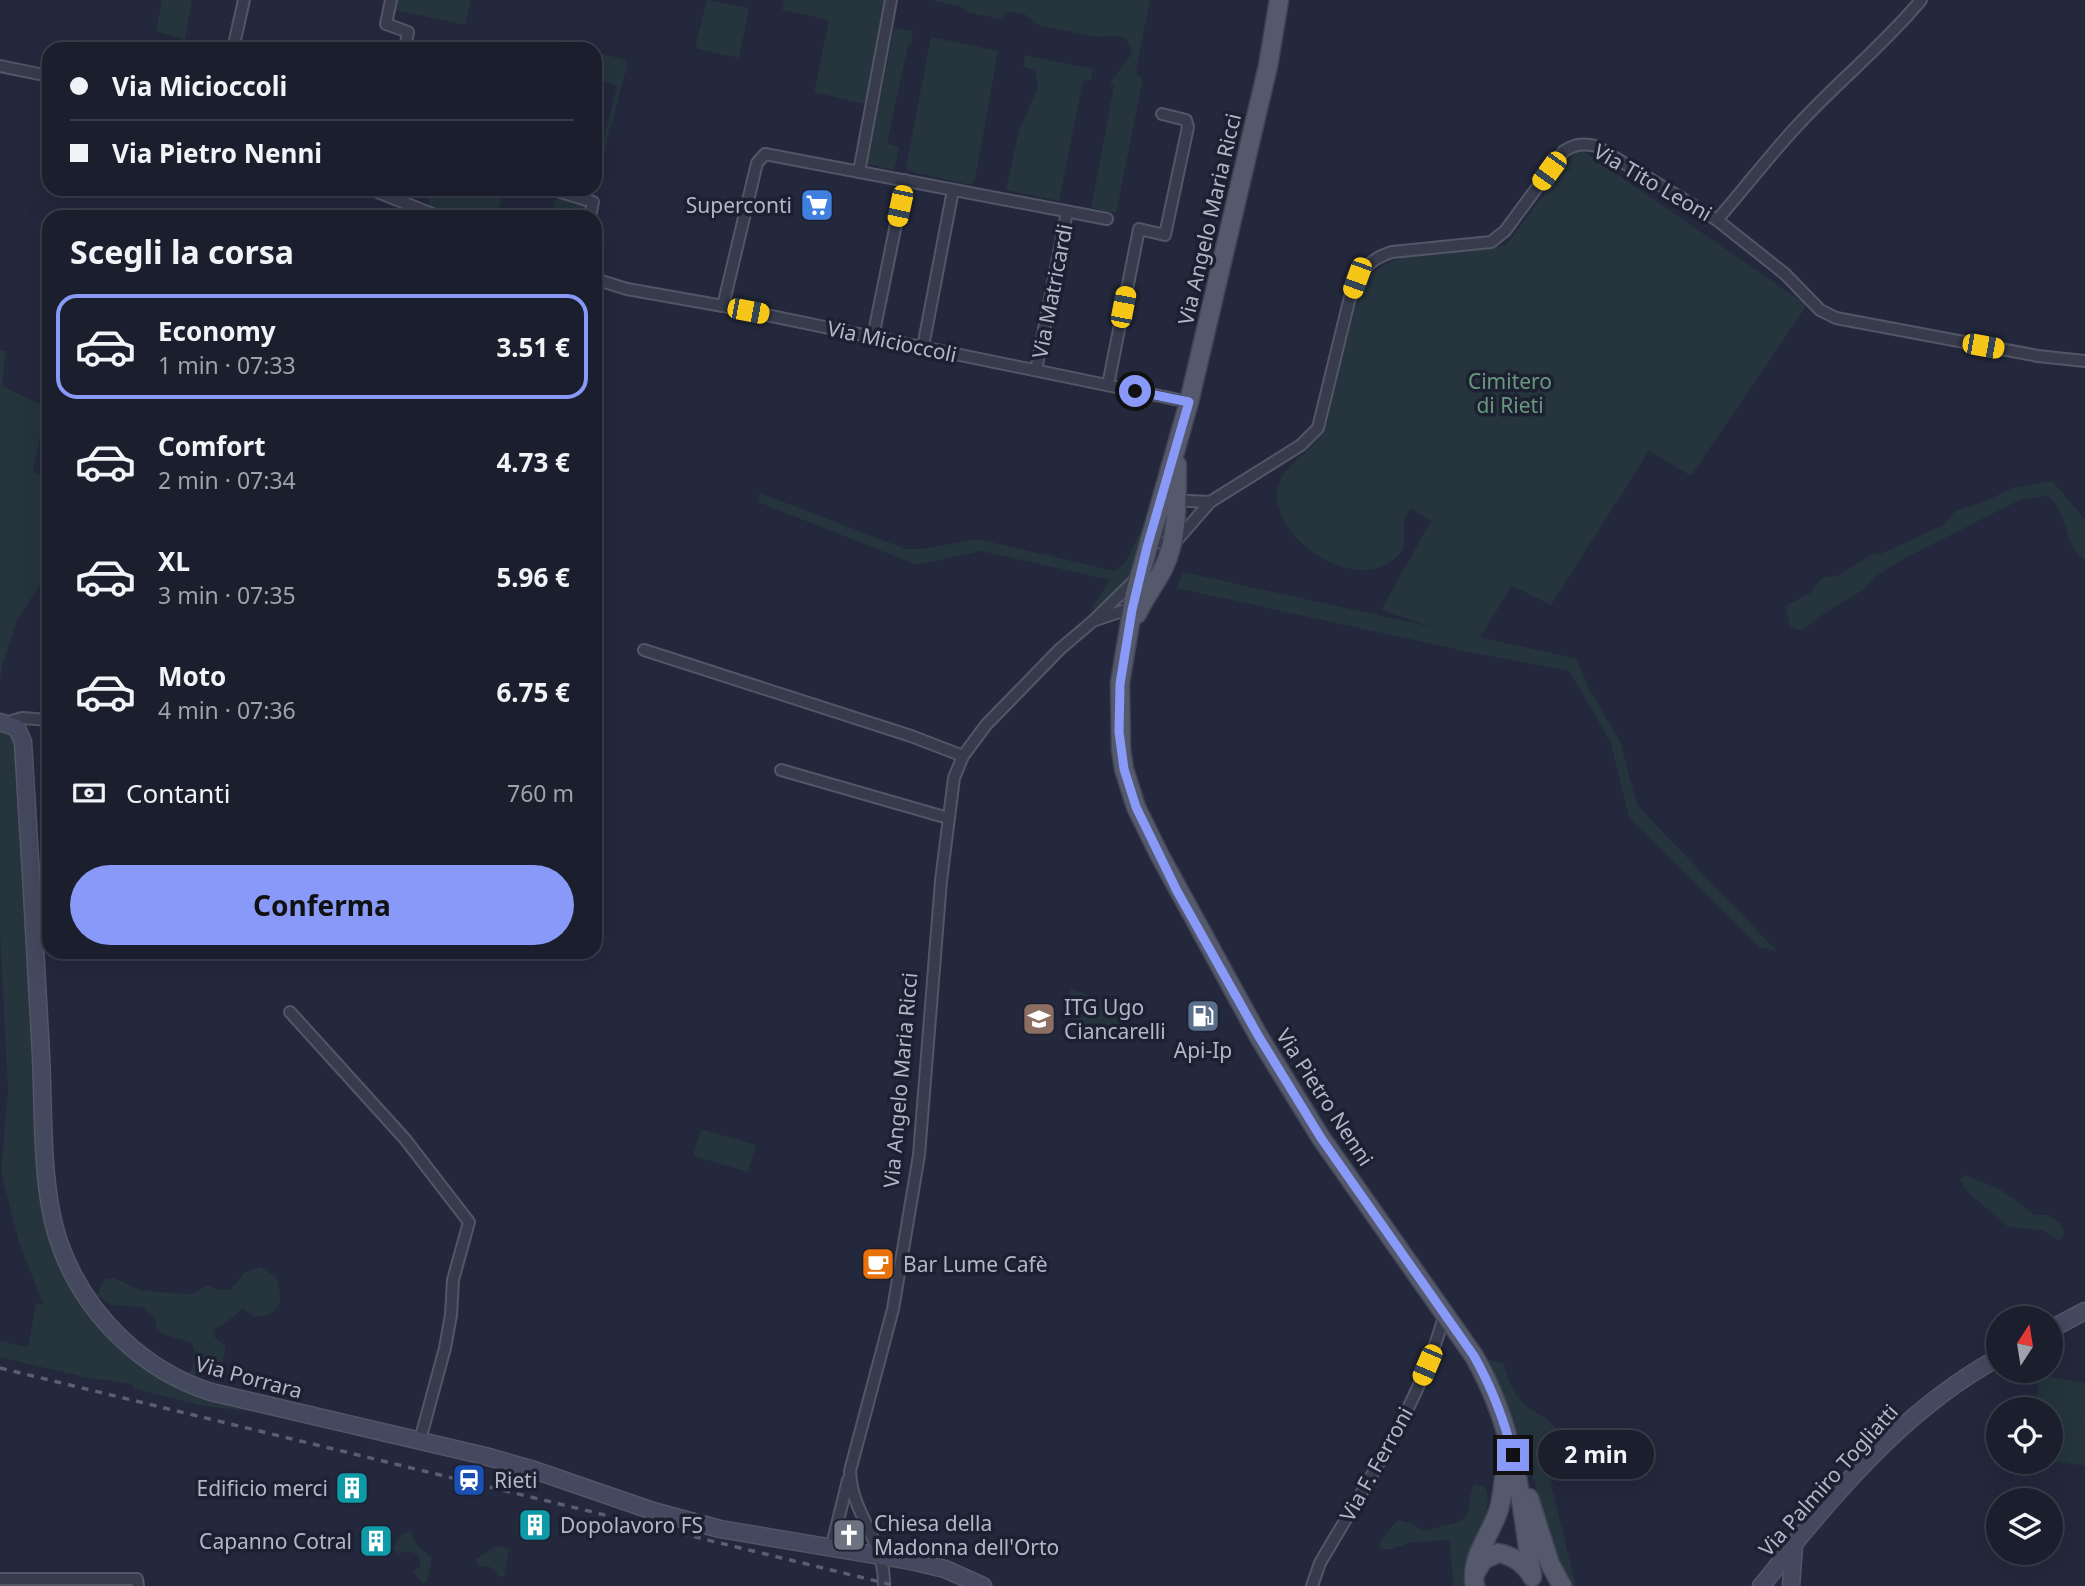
<!DOCTYPE html>
<html lang="it">
<meta charset="utf-8">
<style>
body{margin:0;font-family:"Noto Sans",sans-serif;background:#272b39;color:#f1f3f6;height:100vh;display:flex;flex-direction:column;font-size:26px;white-space:nowrap}
*{box-sizing:border-box;margin:0}
p{font-size:23px;color:#9fa2aa}
.icon{flex:none;width:38px;height:38px;fill:none;stroke:currentColor;stroke-width:2;stroke-linecap:round;stroke-linejoin:round}
.map{position:relative;flex:1;overflow:hidden}
.details{position:absolute;left:42px;top:210px;width:560px;height:749px;display:flex;flex-direction:column;background:#1a1e2d;border-radius:21px;box-shadow:0 7px 28px #0002,0 0 0 2px #383c49}
.details>*{flex:none}
.top-card{position:absolute;left:42px;top:42px;width:560px;height:154px;border-radius:21px;box-shadow:0 7px 28px #0002,0 0 0 2px #383c49;display:grid;align-content:center;height:154px;padding:0 28px;background:#1a1e2d}
.needle{width:46px;rotate:12deg}
.tools{position:absolute;left:1986px;top:1306px;display:grid;gap:14px}
.tools a{display:grid;place-items:center;width:77px;height:77px;border-radius:50%;background:#1a1e2d;box-shadow:0 7px 28px #0002,0 0 0 2px #383c49;font-size:35px}
.end{position:absolute;width:32px;height:32px;margin:-16px;border:9px solid #8899f7;background:#111;box-shadow:0 0 0 4px #111}
.from{border-radius:50%}
.bubble{position:absolute;height:49px;border-radius:24px;background:#1a1e2d;box-shadow:0 7px 28px #0002,0 0 0 2px #383c49;font-size:23px;font-weight:700;line-height:49px;text-align:center}
.car{position:absolute;width:21px;height:42px;margin:-21px -10px;border-radius:9px;box-shadow:0 0 5px 2px #0007;background:linear-gradient(#f5c518 24%,#345 0 40%,#f5c518 0 76%,#345 0 86%,#f5c518 0)}
.top-card b{display:flex;align-items:center;gap:24px;height:66px;font-size:26px}
.top-card b+b{border-top:2px solid #383c49}
.top-card i{width:18px;height:18px;background:#f1f3f6}
ul{padding:0;list-style:none}
li{display:flex;align-items:center;gap:21px;height:105px;margin:0 14px 10px;padding:0 14px;border:4px solid transparent;border-radius:21px}
li div{flex:1}
li b{display:block;font-size:26px}
li em{font-style:normal;font-weight:700}
li.on{border-color:#8899f7}
li>.icon{width:63px;height:63px;stroke-width:1.5}
h2{padding:0 28px;font-size:32px;line-height:84px}
.pay{display:flex;align-items:center;gap:18px;height:77px;padding:0 28px;font-size:26px}
.pay p{margin-inline-start:auto}
.primary-button{display:flex;gap:14px;margin-top:auto;padding:14px 28px}
.primary-button a{flex:1;height:80px;border-radius:42px;background:#8899f7;color:#111;font-size:28px;font-weight:700;line-height:80px;text-align:center}
.map>svg:first-child{display:block}
.green{fill:#25343d}
.lines{fill:none;stroke-linecap:round;stroke-linejoin:round}
.street-casing{stroke:#525667;stroke-width:14}
.secondary-casing{stroke:#525667;stroke-width:19}
.primary-casing{stroke:#404455;stroke-width:21}
.street{stroke:#373b4c;stroke-width:10}
.secondary{stroke:#45495f;stroke-width:16}
.primary{stroke:#55596c;stroke-width:18}
.rail{stroke:#595e73;stroke-width:3.5;stroke-dasharray:7 7;stroke-linecap:butt}
.route{stroke:#8899f7;stroke-width:9}
.labels{text-anchor:middle;dominant-baseline:central;stroke-width:7;stroke-linejoin:round;paint-order:stroke}
.street-label{font-size:21px;fill:#b2b6c7;stroke:#1c2031}
.poi-label{font-size:21px;fill:#b2b6c7;stroke:#1c2031;text-anchor:start}
.park-label{font-size:21px;fill:#69987f;stroke:#1c2031}
</style>
<div class="map">
<svg width="2085" height="1586" viewBox="0 0 2085 1586">
<rect width="100%" height="100%" fill="#23283c"/>
<g class="green">
<polygon points="162,0 192,0 185,40 156,31"/>
<polygon points="398,0 471,0 465,25 396,10"/>
<polygon points="707,0 749,8 739,58 697,49 696,42"/>
<polygon points="784,0 888,0 868,105 814,92 829,20 782,10"/>
<path d="M 930,0 L 1150,0 L 1136,71 L 1138,76 L 1143,79 L 1116,213 L 1091,208 L 1114,86 L 1110,85 C 1115,72 1126,65 1132,52 L 1128,41 L 1120,36 L 1096,37 L 1038,25 L 1024,14 L 1008,11 L 1000,19 L 967,12 L 960,6 Z"/>
<polygon points="894,28 913,31 911,45 908,45 887,144 899,147 894,170 867,164"/>
<polygon points="931,37 998,51 975,180 970,185 908,171 906,167"/>
<polygon points="595,52 626,60 628,63 595,188 595,172 617,86 595,79"/>
<polygon points="1025,55 1093,69 1091,80 1083,81 1059,201 1006,190 1019,130 1038,88 1035,70 1023,67"/>
<path d="M 1579,148 L 1807,305 L 1691,476 L 1649,451 L 1551,605 L 1512,586 L 1480,637 L 1577,659 L 1589,689 L 1620,741 L 1637,805 L 1777,951 L 1760,948 L 1629,818 L 1611,743 L 1569,671 L 1464,651 L 1177,588 L 1183,572 L 1432,627 L 1381,610 L 1431,521 L 1410,508 L 1404,521 L 1404,548 C 1401,552 1397,557 1393,560 C 1353,591 1284,545 1277,501 C 1273,470 1306,457 1320,436 C 1323,431 1324,425 1327,421 L 1358,291 C 1382,245 1461,250 1506,245 Z"/>
<polygon points="431,189 504,189 496,217 458,217 428,205"/>
<polygon points="557,194 590,204 587,217 551,217"/>
<polygon points="0,350 6,351 2,386 46,407 33,472 49,476 49,571 17,620 2,667 0,679"/>
<path d="M 2052,481 L 2085,519 L 2085,560 C 2063,548 2070,514 2048,496 L 2020,500 L 1907,557 L 1879,574 L 1863,590 L 1822,615 L 1802,631 L 1790,627 L 1785,606 L 1809,594 L 1823,577 L 1838,576 L 1872,554 L 1877,555 L 1903,544 L 1945,524 L 1954,512 L 1990,499 L 2012,488 Z"/>
<polygon points="760,493 906,549 922,549 978,539 1114,571 1126,562 1152,506 1133,578 1109,606 1090,610 1110,580 981,551 917,565 758,502"/>
<polygon points="0,727 10,729 17,738 54,1229 113,1330 211,1392 267,1413 204,1406 135,1389 131,1384 83,1377 0,1357 0,1341 28,1347 36,1303 43,1304 19,1242 1,1171 8,1091 0,933"/>
<polygon points="1071,989 1125,1008 1115,1035 1062,1016"/>
<polygon points="701,1129 756,1145 748,1172 693,1156"/>
<path d="M 1964,1175 L 1998,1188 L 2035,1215 L 2048,1215 L 2061,1223 L 2064,1232 L 2062,1239 L 2057,1240 L 2042,1230 L 2008,1227 C 1994,1211 1968,1198 1960,1180 Z"/>
<path d="M 260,1267 L 276,1277 C 283,1301 284,1314 255,1317 L 243,1309 C 232,1317 225,1325 213,1330 L 215,1338 L 226,1346 L 221,1373 L 183,1375 L 192,1370 L 195,1354 L 192,1343 L 163,1334 L 156,1328 L 156,1319 L 142,1307 L 111,1305 L 97,1295 L 105,1279 L 114,1278 L 140,1290 L 169,1293 L 192,1294 L 208,1285 L 218,1290 L 230,1290 L 244,1273 Z"/>
<path d="M 1487,1359 L 1504,1364 C 1507,1377 1513,1394 1524,1404 C 1537,1416 1548,1415 1559,1432 L 1546,1454 L 1553,1476 L 1551,1485 L 1576,1586 L 1569,1586 L 1562,1574 L 1526,1454 L 1498,1381 L 1491,1371 Z"/>
<polygon points="2040,1375 2085,1383 2085,1466 2051,1461 2051,1409 2034,1409"/>
<path d="M 1474,1484 L 1485,1487 C 1495,1510 1474,1536 1471,1559 C 1470,1569 1463,1575 1465,1586 L 1453,1586 C 1454,1570 1448,1555 1451,1540 L 1413,1542 L 1391,1549 L 1380,1549 L 1382,1538 C 1389,1534 1390,1526 1399,1520 L 1410,1523 L 1423,1531 L 1456,1523 L 1466,1518 C 1471,1506 1468,1496 1474,1484 Z"/>
<polygon points="410,1531 417,1545 432,1558 427,1582 422,1583 413,1571 419,1568 421,1564 417,1554 407,1551 399,1554 393,1549 401,1534"/>
<polygon points="496,1546 509,1549 504,1577 498,1576 496,1572 488,1566 479,1567 475,1560"/>
</g>
<g class="lines">
<defs>
<g id="street">
<polyline points="391,0 386,24 408,32 405,49"/>
<polyline points="233,49 244,0"/>
<polyline points="0,66 49,76"/>
<polyline points="859,172 891,0"/>
<polyline points="370,189 440,217"/>
<polyline points="551,189 593,202 590,217"/>
<path d="M 1717,220 C 1744,189 1769,156 1797,126 C 1837,82 1883,46 1921,0"/>
<polyline points="595,279 627,289 723,306 1189,402"/>
<polyline points="723,306 757,163 765,154 1107,219"/>
<polyline points="873,337 905,180"/>
<polyline points="923,347 953,190"/>
<polyline points="1036,370 1067,212"/>
<polyline points="1108,385 1139,229 1165,235 1188,127 1186,120 1162,114"/>
<polyline points="1171,500 1210,502"/>
<path d="M 1150,539 L 1172,546 L 1210,502 L 1301,445 L 1318,428 L 1350,297 C 1358,274 1368,259 1392,252 L 1491,242 L 1505,231 L 1564,151 C 1575,144 1583,143 1596,146 L 1717,220 L 1785,274 L 1820,310 L 1836,318 L 2038,356 L 2085,361"/>
<polyline points="1096,620 1137,606"/>
<polyline points="644,650 911,736 963,756"/>
<polyline points="5,723 22,718 49,720"/>
<polyline points="781,770 948,818"/>
<polyline points="290,1012 405,1139 469,1222 453,1280 451,1315 445,1348 420,1440"/>
<polyline points="831,1549 848,1480"/>
<polyline points="0,1579 137,1579 138,1586"/>
<path d="M 884,1586 C 885,1539 852,1517 850,1471 L 893,1309 L 919,1155 L 941,881 L 954,778 L 963,756 L 986,725 L 1060,649 L 1093,621 L 1136,579"/>
<path d="M 1312,1586 L 1320,1563 C 1367,1482 1420,1404 1445,1313"/>
</g>
<g id="secondary">
<path d="M 0,722 L 17,728 L 23,742 C 29,846 36,951 41,1055 C 44,1115 40,1195 62,1250 C 87,1316 144,1371 211,1392 L 485,1456 L 534,1470 L 653,1511 L 720,1529 L 911,1561 L 945,1569 L 983,1586"/>
<polyline points="2051,1329 2085,1311"/>
<path d="M 1761,1586 C 1773,1573 1783,1558 1794,1544 C 1852,1473 1917,1402 1998,1358"/>
<polyline points="1791,1586 1794,1546"/>
</g>
<g id="primary">
<path d="M 1279,0 L 1268,66 L 1189,402 L 1135,593 L 1120,683 L 1121,749 L 1124,769 L 1136,807 L 1159,854 L 1259,1037 L 1321,1138 L 1474,1356 C 1515,1428 1521,1497 1532,1577"/>
<path d="M 1137,614 C 1145,597 1156,583 1164,567 C 1179,535 1176,499 1177,465"/>
<polyline points="1529,1498 1550,1564 1562,1586"/>
<path d="M 1476,1572 L 1483,1560 L 1498,1553 C 1514,1556 1523,1563 1532,1576"/>
<path d="M 1475,1586 C 1469,1558 1491,1535 1499,1509 C 1504,1489 1505,1469 1507,1449"/>
</g>
</defs>
<use href="#street" class="street-casing"/>
<use href="#secondary" class="secondary-casing"/>
<use href="#primary" class="primary-casing"/>
<use href="#street" class="street"/>
<use href="#secondary" class="secondary"/>
<use href="#primary" class="primary"/>
<polyline class="rail" points="0,1368 897,1586"/>
</g>
<g class="lines">
<path class="route" d="M 1135,391 L 1189,402 L 1147,547 L 1132,610 L 1120,684 L 1119,732 L 1124,769 L 1136,807 L 1177,891 L 1259,1037 L 1321,1138 L 1474,1356 C 1492,1388 1504,1419 1513,1455"/>
</g>
<defs>
<symbol id="supermarket-square" viewBox="-11 -11 22 22"><rect x="-9" y="-9" width="18" height="18" rx="4" fill="#3f7fe0" stroke="#1c2031"/><path d="M-6-5.5h2.5l.6 2H6L4.5 2H-2.5L-4.4-4H-6ZM-1.5 3.2a1.3 1.3 0 1 0 .1 0ZM3 3.2a1.3 1.3 0 1 0 .1 0Z" fill="#fff"/></symbol>
<symbol id="fuel-square" viewBox="-11 -11 22 22"><rect x="-9" y="-9" width="18" height="18" rx="4" fill="#5c6f8a" stroke="#1c2031"/><path d="M-5.5-6h7V0h2V4h1.3V-2.5L3-4.5l.8-.8L6-3V5H2.5V1h-1V6h-7ZM-4.2-4.7v3.2H.2V-4.7Z" fill="#fff"/></symbol>
<symbol id="school-square" viewBox="-11 -11 22 22"><rect x="-9" y="-9" width="18" height="18" rx="4" fill="#8d6e63" stroke="#1c2031"/><path d="M0-5L7-2L0 1L-7-2ZM-4 1L0 2.5L4 1V4Q0 6-4 4Z" fill="#fff"/></symbol>
<symbol id="cafe-square" viewBox="-11 -11 22 22"><rect x="-9" y="-9" width="18" height="18" rx="4" fill="#e8710a" stroke="#1c2031"/><path d="M-5.5-4.5H6V0H3Q3 3.5 0 3.5H-2.5Q-5.5 3.5-5.5 0ZM3-3.2v2h1.7v-2ZM-6 4.5H4V6H-6Z" fill="#fff"/></symbol>
<symbol id="station-square" viewBox="-11 -11 22 22"><rect x="-9" y="-9" width="18" height="18" rx="4" fill="#1a4fb4" stroke="#1c2031"/><path d="M-3-6H3Q5-6 5-4V2Q5 4 3 4L4.5 6H3L1.5 4h-3L-3 6H-4.5L-3 4Q-5 4-5 2V-4Q-5-6-3-6ZM-3.5-4v3h7v-3ZM-3.5 1v1.5H-2V1ZM2 1v1.5H3.5V1Z" fill="#fff"/></symbol>
<symbol id="building-square" viewBox="-11 -11 22 22"><rect x="-9" y="-9" width="18" height="18" rx="4" fill="#0f9aa8" stroke="#1c2031"/><path d="M-4-6H4V6H1V3H-1V6H-4ZM-2.5-4.3h1.7v1.8h-1.7ZM.8-4.3h1.7v1.8H.8ZM-2.5-1h1.7V.8h-1.7ZM.8-1h1.7V.8H.8Z" fill="#fff"/></symbol>
<symbol id="church-square" viewBox="-11 -11 22 22"><rect x="-9" y="-9" width="18" height="18" rx="4" fill="#6b7280" stroke="#1c2031"/><path d="M-1.2-6h2.4v3.5h3.3v2.4h-3.3V6h-2.4V-.1h-3.3v-2.4h3.3Z" fill="#fff"/></symbol>
</defs>
<g fill-rule="evenodd">
<use href="#supermarket-square" x="798" y="186" width="38" height="38"/>
<use href="#fuel-square" x="1184" y="997" width="38" height="38"/>
<use href="#school-square" x="1020" y="1000" width="38" height="38"/>
<use href="#cafe-square" x="859" y="1245" width="38" height="38"/>
<use href="#station-square" x="450" y="1461" width="38" height="38"/>
<use href="#building-square" x="333" y="1469" width="38" height="38"/>
<use href="#building-square" x="516" y="1506" width="38" height="38"/>
<use href="#church-square" x="830" y="1516" width="38" height="38"/>
<use href="#building-square" x="357" y="1522" width="38" height="38"/>
</g>
<g class="labels">
<g class="street-label">
<text transform="translate(1653 182) rotate(30)">Via Tito Leoni</text>
<text transform="translate(1209 219) rotate(-77)">Via Angelo Maria Ricci</text>
<text transform="translate(1052 291) rotate(-79)">Via Matricardi</text>
<text transform="translate(892 341) rotate(12)">Via Micioccoli</text>
<text transform="translate(900 1080) rotate(-85)">Via Angelo Maria Ricci</text>
<text transform="translate(1325 1097) rotate(57)">Via Pietro Nenni</text>
<text transform="translate(249 1377) rotate(15)">Via Porrara</text>
<text transform="translate(1376 1464) rotate(-61)">Via F. Ferroni</text>
<text transform="translate(1828 1480) rotate(-48)">Via Palmiro Togliatti</text>
</g>
<g class="poi-label">
<text x="792" y="205" text-anchor="end">Superconti</text>
<text x="1064" y="1007">ITG Ugo<tspan x="1064" dy="24">Ciancarelli</tspan></text>
<text x="1203" y="1050" text-anchor="middle">Api-Ip</text>
<text x="903" y="1264">Bar Lume Cafè</text>
<text x="494" y="1480">Rieti</text>
<text x="328" y="1488" text-anchor="end">Edificio merci</text>
<text x="874" y="1523">Chiesa della<tspan x="874" dy="24">Madonna dell'Orto</tspan></text>
<text x="560" y="1525">Dopolavoro FS</text>
<text x="352" y="1541" text-anchor="end">Capanno Cotral</text>
</g>
<g class="park-label">
<text x="1510" y="381">Cimitero<tspan x="1510" dy="24">di Rieti</tspan></text>
</g>
</g>
</svg>
<div class="tools">
<a><svg class="needle" viewBox="-14 -14 28 28"><path d="M0-13l5 13h-10z" fill="#e53935"/><path d="M0 13l5-13h-10z" fill="#9fa2aa"/></svg></a>
<a><svg class="icon" aria-label="locate" viewBox="0 0 24 24"><circle cx="12" cy="12" r="6"/><path d="M12 2v4M12 18v4M2 12h4M18 12h4"/></svg></a>
<a><svg class="icon" aria-label="layers" viewBox="0 0 24 24"><path d="M12 4l9 5-9 5-9-5zM3 14l9 5 9-5"/></svg></a>
</div>
<i class="end from" style="left:1135px;top:391px"></i>
<i class="end" style="left:1513px;top:1455px"></i>
<div class="bubble" style="left:1538px;top:1430px;width:116px">2 min</div>
<i class="car" style="left:1549px;top:171px;rotate:216deg"></i>
<i class="car" style="left:900px;top:206px;rotate:192deg"></i>
<i class="car" style="left:1357px;top:278px;rotate:200deg"></i>
<i class="car" style="left:1123px;top:307px;rotate:11deg"></i>
<i class="car" style="left:748px;top:311px;rotate:101deg"></i>
<i class="car" style="left:1983px;top:346px;rotate:100deg"></i>
<i class="car" style="left:1427px;top:1365px;rotate:203deg"></i>
<div class="top-card">
<b><i class="from"></i>Via Micioccoli</b>
<b><i></i>Via Pietro Nenni</b>
</div>
<section class="details">
<h2>Scegli la corsa</h2>
<ul>
<li class="on"><svg class="icon" aria-label="car" viewBox="0 0 24 24"><path d="M5 17H2v-5l4-1 3-4h7l3 4 3 1v5h-3M9 17h6M6 11h13"/><circle cx="7" cy="17" r="2"/><circle cx="17" cy="17" r="2"/></svg><div><b>Economy</b><p>1 min · 07:33</p></div><em>3.51 €</em></li>
<li><svg class="icon" aria-label="car" viewBox="0 0 24 24"><path d="M5 17H2v-5l4-1 3-4h7l3 4 3 1v5h-3M9 17h6M6 11h13"/><circle cx="7" cy="17" r="2"/><circle cx="17" cy="17" r="2"/></svg><div><b>Comfort</b><p>2 min · 07:34</p></div><em>4.73 €</em></li>
<li><svg class="icon" aria-label="car" viewBox="0 0 24 24"><path d="M5 17H2v-5l4-1 3-4h7l3 4 3 1v5h-3M9 17h6M6 11h13"/><circle cx="7" cy="17" r="2"/><circle cx="17" cy="17" r="2"/></svg><div><b>XL</b><p>3 min · 07:35</p></div><em>5.96 €</em></li>
<li><svg class="icon" aria-label="car" viewBox="0 0 24 24"><path d="M5 17H2v-5l4-1 3-4h7l3 4 3 1v5h-3M9 17h6M6 11h13"/><circle cx="7" cy="17" r="2"/><circle cx="17" cy="17" r="2"/></svg><div><b>Moto</b><p>4 min · 07:36</p></div><em>6.75 €</em></li>
</ul>
<div class="pay"><svg class="icon" aria-label="cash" viewBox="0 0 24 24"><path d="M3 7h18v10H3z"/><circle cx="12" cy="12" r="2"/></svg>Contanti<p>760 m</p></div>
<div class="primary-button"><a>Conferma</a></div>
</section>
</div>
